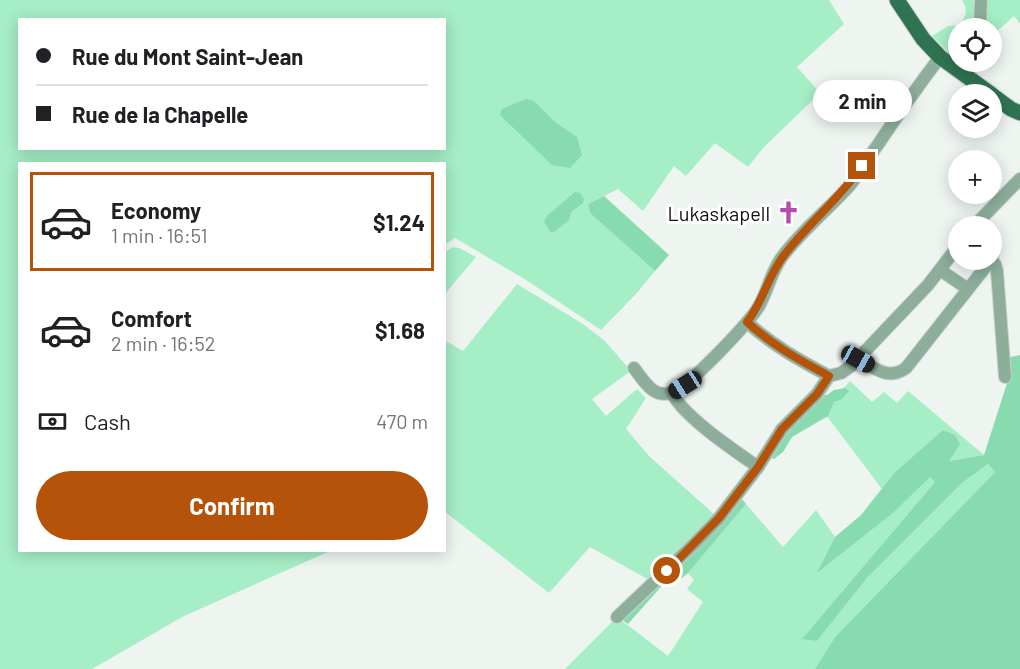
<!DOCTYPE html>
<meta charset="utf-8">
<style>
body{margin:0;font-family:Barlow,sans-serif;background:#f2f2f2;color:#202124;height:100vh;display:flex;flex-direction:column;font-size:22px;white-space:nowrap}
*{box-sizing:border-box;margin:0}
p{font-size:20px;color:#757577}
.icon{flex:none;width:33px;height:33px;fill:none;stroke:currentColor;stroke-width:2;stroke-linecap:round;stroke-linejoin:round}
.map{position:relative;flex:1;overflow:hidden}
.details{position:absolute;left:18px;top:162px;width:428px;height:390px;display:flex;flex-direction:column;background:#fff;border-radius:0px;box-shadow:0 3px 15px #0003}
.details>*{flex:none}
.hud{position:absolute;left:18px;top:18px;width:428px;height:132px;border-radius:0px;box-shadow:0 3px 15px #0003;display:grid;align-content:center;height:132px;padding:0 18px;background:#fff}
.tools{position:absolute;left:948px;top:18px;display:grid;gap:12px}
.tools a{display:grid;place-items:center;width:54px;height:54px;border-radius:50%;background:#fff;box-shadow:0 3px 15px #0003;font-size:30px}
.end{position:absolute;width:27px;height:27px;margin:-14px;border:8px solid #b45309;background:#fff;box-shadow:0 0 0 3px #fff}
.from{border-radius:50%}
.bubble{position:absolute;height:42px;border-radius:21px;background:#fff;box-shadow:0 3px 15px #0003;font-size:20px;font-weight:700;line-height:42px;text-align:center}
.car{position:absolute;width:18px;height:36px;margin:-18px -9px;border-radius:8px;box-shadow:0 0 4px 2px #0007;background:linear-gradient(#222 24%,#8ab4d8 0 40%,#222 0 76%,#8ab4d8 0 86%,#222 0)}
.hud b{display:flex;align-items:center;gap:21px;height:57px;font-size:22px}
.hud b+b{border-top:2px solid #e0e0e0}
.hud i{width:15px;height:15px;background:#202124}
ul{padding:10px 0 0;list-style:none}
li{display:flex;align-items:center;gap:18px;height:99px;margin:0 12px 9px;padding:0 6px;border:3px solid transparent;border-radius:0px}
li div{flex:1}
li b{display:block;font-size:22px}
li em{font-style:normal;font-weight:700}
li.current{border-color:#b45309}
li>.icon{width:54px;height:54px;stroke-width:1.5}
.pay{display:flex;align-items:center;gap:15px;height:66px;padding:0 18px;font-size:22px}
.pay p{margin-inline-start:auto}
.button{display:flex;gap:12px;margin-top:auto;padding:12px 18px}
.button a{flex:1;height:69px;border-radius:36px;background:#b45309;color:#fff;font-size:24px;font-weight:700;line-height:69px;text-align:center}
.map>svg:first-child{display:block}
.green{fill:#a6eec6;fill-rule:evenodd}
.forest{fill:#87dbae}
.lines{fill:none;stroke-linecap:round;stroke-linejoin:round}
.minor-casing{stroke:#cad1cd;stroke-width:14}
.major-casing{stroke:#cad1cd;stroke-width:17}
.minor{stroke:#8cae9b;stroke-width:12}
.major{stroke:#2f7452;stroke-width:15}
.route{stroke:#b45309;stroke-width:8}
.labels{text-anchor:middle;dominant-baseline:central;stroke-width:6;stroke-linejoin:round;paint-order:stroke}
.poi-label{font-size:20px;fill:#0f1210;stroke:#fff;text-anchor:end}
</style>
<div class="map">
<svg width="1020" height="669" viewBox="0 0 1020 669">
<rect width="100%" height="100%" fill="#eef5f1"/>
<g class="green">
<path d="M 0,0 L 829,0 L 844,24 L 797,67 L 820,93 L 763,148 L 748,167 L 715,143 L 686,176 L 674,166 L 643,211 L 618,189 L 588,204 L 590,213 L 655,271 L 636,294 L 601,330 L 526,280 L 455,238 L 444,245 L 444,164 L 20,164 L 20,550 L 330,551 L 184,616 L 92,669 L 0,669 ZM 20,20 L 444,20 L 444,148 L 20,148 Z"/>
<path d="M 962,0 L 979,0 L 977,28 L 958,28 L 958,55 L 951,55 L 932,36 L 948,26 L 959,25 C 967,15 968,11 962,0 Z"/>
<polygon points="984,0 1020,0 1020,24 1014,16 992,36 992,28 982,28"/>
<polygon points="453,247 459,248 476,257 444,295 444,253"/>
<polygon points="517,284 583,324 605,341 631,371 592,399 606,416 637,389 646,398 626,429 649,456 715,515 651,581 590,547 549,593 444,511 444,340 463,351"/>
<polygon points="850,381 872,402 884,392 897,403 908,391 984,455 949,461 943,430 895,472 882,489 823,411"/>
<polygon points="988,464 995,472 835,637 815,669 565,669 617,617 668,656 703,602 687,589 694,580 688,573 746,504 783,547 816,510 835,537 818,572 893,513 930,476 935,482 803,638 817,641 867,578 962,483"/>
</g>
<g class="forest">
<polygon points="526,99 534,101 556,123 577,137 582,155 570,168 552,165 500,115 502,109"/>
<polygon points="575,192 580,193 584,199 583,203 571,212 569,220 554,232 550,232 544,221 548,215"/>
<polygon points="604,196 669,255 655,271 590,213 588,204"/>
<polygon points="1020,355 1020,669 815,669 835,637 995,472 988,464 962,483 867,578 817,641 802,639 935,482 930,477 893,513 817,573 835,537 861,515 895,472 943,430 955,435 960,444 949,461 984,455 1008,380 1006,358"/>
<polygon points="845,388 849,391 842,399 834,402 828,416 792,437 783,452 774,459 765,456 817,394 827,395 834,390"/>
<polygon points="738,494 746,504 688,573 682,578 667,571"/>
<polygon points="661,578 667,580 628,624 621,619"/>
</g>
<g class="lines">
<defs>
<g id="minor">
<polyline points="980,28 981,0"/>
<polyline points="960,73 968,62"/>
<polyline points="974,226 1020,179"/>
<polyline points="992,232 993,250 992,259"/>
<polyline points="991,260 995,264 997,271 1005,377"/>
<polyline points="940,270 968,289"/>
<path d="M 747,322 C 772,345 799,360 829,376"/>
<path d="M 858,359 C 875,368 888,381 906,368 L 991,260"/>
<path d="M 634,368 C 644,381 654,400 673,392 C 690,385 749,323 759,306 C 768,290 771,272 782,257 C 802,230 829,209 851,184 C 860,172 868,158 877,146 C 897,116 918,86 940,57"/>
<polyline points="829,376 841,373 851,366 928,285 958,246"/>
<path d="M 672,393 C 684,417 735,451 758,467"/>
<polyline points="617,617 695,543 719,518 758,467 782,429 817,394 829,376"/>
</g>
<g id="major">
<polyline points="897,0 923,39 940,57 991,94"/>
<polyline points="992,95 1011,109 1020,113"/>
</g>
</defs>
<use href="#minor" class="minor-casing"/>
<use href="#major" class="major-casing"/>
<use href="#minor" class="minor"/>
<use href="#major" class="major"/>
</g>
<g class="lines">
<path class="route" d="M 667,571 L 719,518 L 758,467 L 782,429 L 817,394 L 829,376 C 799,360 772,345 747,322 C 764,300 768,275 785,254 C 809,223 840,198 862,166"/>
</g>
<defs>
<symbol id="church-bare" viewBox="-9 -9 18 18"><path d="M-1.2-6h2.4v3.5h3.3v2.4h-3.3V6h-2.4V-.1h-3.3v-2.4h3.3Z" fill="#b54db0" stroke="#fff" stroke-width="2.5" paint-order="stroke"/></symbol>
</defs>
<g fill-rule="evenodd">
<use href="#church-bare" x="772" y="196" width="33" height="33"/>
</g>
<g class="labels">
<g class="poi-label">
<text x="770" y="213">Lukaskapell</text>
</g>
</g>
</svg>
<div class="tools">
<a><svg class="icon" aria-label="locate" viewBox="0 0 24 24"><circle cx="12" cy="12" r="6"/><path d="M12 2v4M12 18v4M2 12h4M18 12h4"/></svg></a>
<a><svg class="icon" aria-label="layers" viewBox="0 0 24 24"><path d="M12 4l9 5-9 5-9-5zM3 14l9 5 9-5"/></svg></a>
<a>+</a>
<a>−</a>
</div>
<i class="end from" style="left:667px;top:571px"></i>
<i class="end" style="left:862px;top:166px"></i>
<div class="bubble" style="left:813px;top:80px;width:99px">2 min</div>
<i class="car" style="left:858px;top:359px;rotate:119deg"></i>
<i class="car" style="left:685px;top:385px;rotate:238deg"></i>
<div class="hud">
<b><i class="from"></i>Rue du Mont Saint-Jean</b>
<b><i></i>Rue de la Chapelle</b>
</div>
<section class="details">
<ul>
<li class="current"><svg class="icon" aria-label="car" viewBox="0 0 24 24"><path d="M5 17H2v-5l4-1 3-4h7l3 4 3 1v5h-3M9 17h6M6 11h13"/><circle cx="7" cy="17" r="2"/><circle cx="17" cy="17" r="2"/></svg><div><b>Economy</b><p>1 min · 16:51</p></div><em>$1.24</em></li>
<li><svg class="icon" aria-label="car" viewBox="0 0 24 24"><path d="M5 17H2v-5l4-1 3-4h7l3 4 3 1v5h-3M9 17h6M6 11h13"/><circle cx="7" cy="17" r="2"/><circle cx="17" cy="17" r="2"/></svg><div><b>Comfort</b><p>2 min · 16:52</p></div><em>$1.68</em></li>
</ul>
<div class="pay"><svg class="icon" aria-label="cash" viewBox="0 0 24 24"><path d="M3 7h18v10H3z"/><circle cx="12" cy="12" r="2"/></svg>Cash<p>470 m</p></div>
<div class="button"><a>Confirm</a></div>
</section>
</div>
